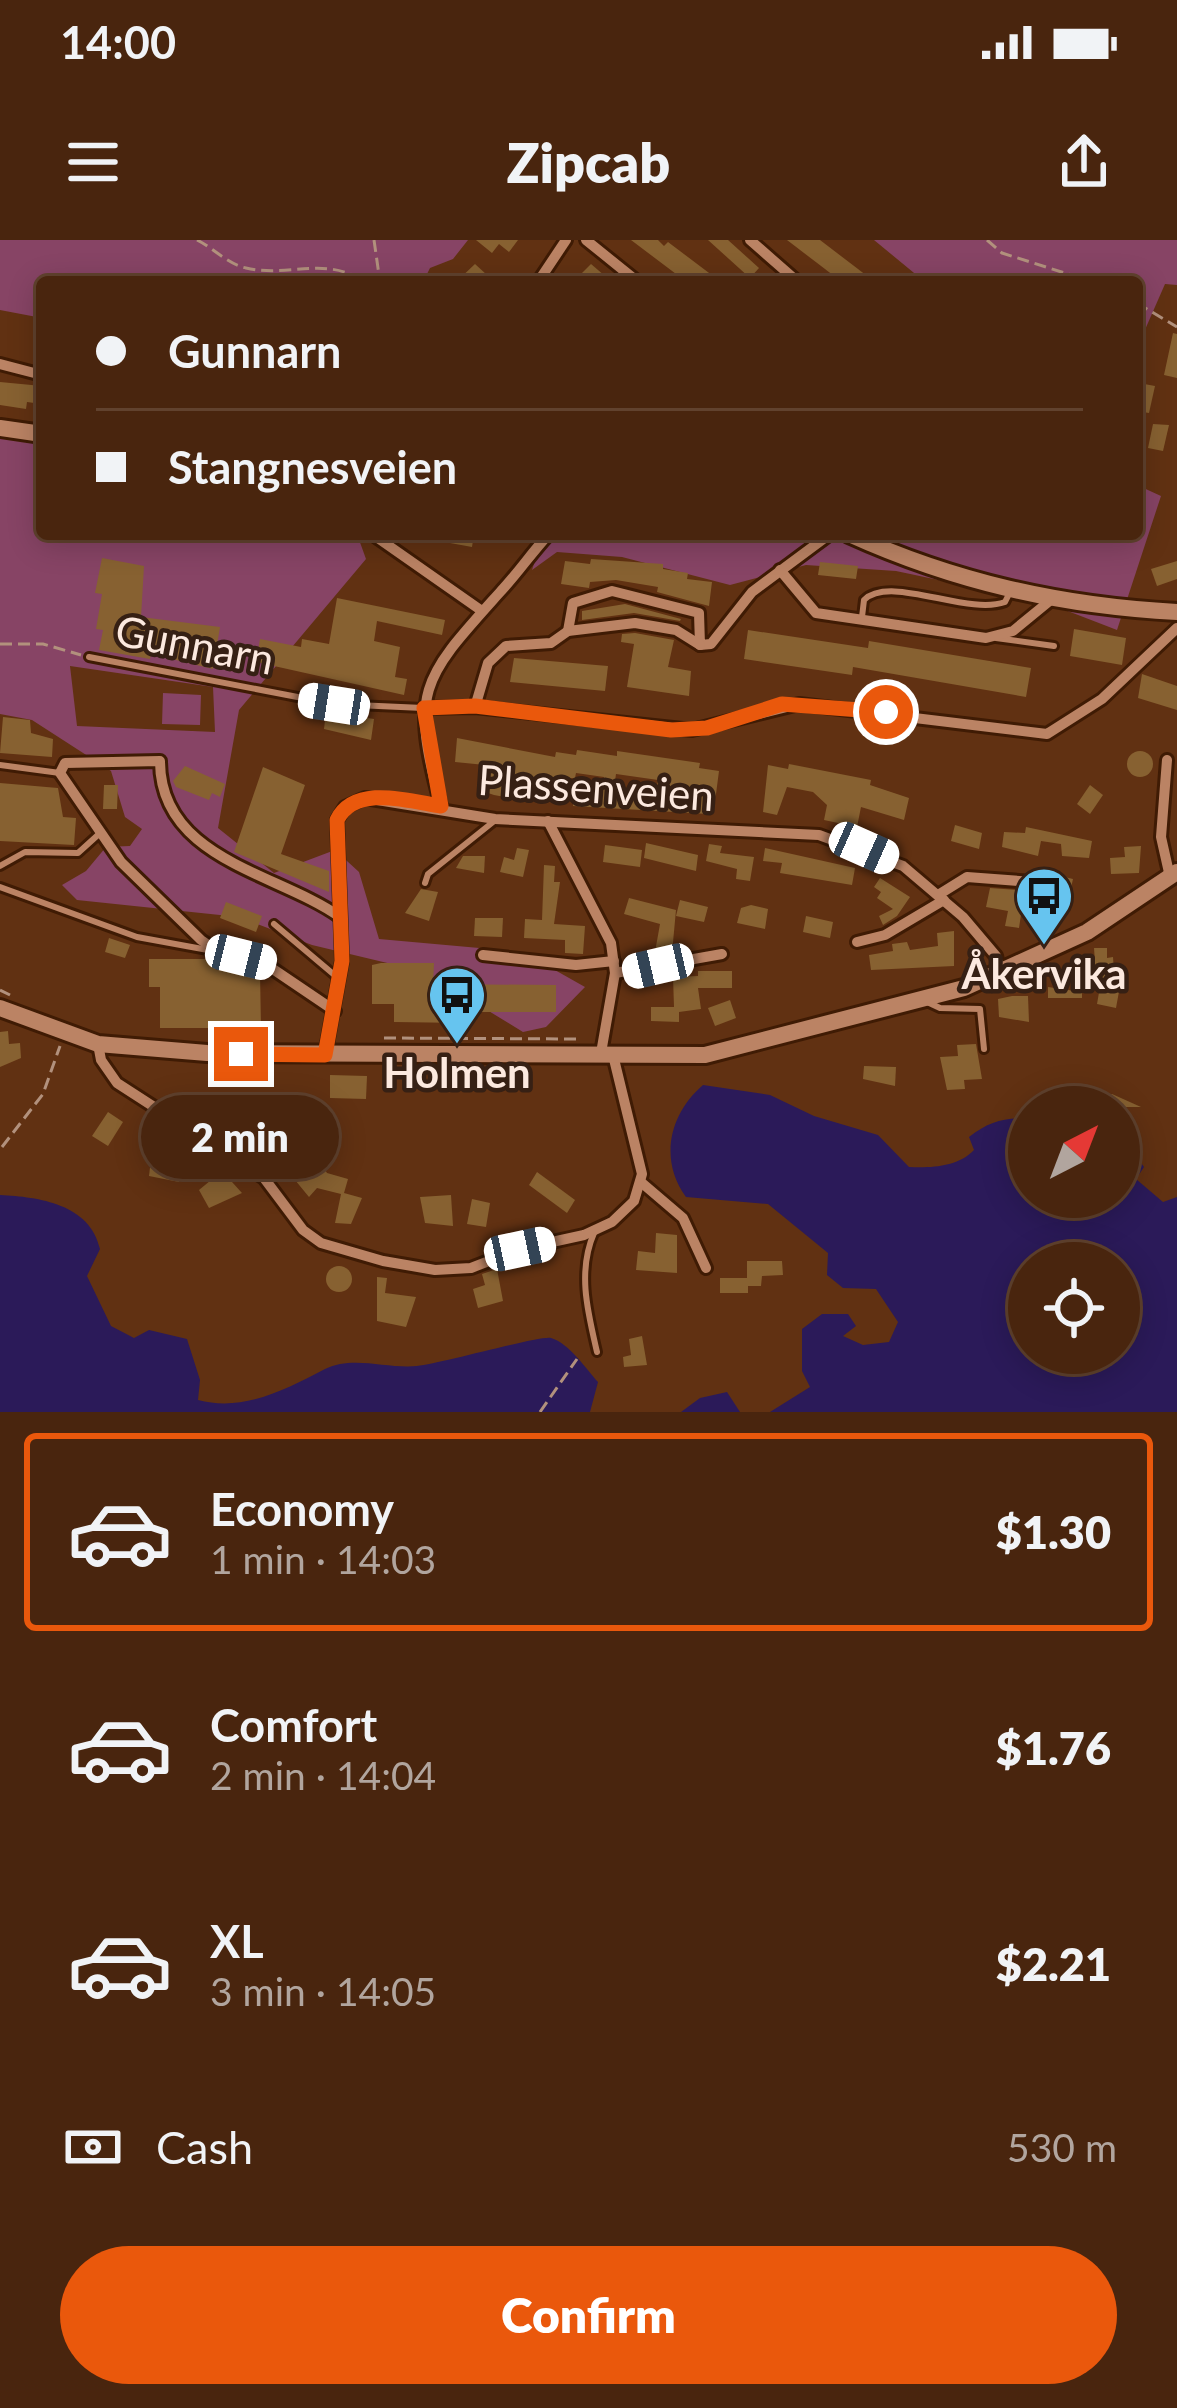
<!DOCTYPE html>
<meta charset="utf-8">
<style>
body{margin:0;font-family:Lato,sans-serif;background:#53311c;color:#f1f3f6;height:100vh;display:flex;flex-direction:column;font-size:45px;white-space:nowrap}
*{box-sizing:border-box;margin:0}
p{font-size:39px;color:#b1a59e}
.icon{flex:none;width:66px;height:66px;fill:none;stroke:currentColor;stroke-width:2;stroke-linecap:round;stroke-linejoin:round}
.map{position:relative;height:1172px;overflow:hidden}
.side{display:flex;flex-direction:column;background:#49250e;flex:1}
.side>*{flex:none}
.guide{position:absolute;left:36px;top:36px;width:1107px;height:264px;border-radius:12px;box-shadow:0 6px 30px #0003,0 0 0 3px #61422e;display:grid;align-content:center;height:264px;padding:0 60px;background:#49250e}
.needle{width:78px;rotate:42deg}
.tools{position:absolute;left:1008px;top:846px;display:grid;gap:24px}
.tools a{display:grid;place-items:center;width:132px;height:132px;border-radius:50%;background:#49250e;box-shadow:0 6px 30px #0003,0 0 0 3px #61422e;font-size:60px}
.end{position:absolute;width:54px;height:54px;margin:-27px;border:15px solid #ea580c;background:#fff;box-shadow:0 0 0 6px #fff}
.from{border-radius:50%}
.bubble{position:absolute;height:84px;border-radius:42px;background:#49250e;box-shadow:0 6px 30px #0003,0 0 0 3px #61422e;font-size:39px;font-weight:800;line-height:84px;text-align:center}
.car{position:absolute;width:36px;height:72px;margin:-36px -18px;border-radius:15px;box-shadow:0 0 9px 3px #0007;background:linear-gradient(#fff 24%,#345 0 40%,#fff 0 76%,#345 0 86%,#fff 0)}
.guide b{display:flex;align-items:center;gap:42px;height:114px;font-size:45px}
.guide b+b{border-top:3px solid #61422e}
.guide i{width:30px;height:30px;background:#f1f3f6}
ul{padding:21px 0 0;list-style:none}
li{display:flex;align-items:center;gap:36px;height:198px;margin:0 24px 18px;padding:0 36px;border:6px solid transparent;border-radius:12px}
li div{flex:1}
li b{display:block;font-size:45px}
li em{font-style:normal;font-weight:800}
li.current{border-color:#ea580c}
li>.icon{width:108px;height:108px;stroke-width:1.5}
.pay{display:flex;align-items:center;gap:30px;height:132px;padding:0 60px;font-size:45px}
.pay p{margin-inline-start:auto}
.action{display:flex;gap:24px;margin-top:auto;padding:24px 60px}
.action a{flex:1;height:138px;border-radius:72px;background:#ea580c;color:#fff;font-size:48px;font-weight:800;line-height:138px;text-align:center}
.status{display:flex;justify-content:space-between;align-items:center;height:84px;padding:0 60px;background:#49250e;direction:ltr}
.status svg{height:33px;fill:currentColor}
header{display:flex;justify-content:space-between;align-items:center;height:156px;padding:0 60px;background:#49250e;font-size:54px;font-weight:800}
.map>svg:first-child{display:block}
.green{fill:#874465;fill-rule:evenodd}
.water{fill:#2b1a59;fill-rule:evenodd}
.building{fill:#876131;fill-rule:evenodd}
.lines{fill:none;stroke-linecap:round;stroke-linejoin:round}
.lane-casing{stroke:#3f1b04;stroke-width:12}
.street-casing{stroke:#3f1b04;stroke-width:16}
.secondary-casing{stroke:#3f1b04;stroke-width:22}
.path{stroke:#b2917d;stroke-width:3;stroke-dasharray:12 6;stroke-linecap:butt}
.lane{stroke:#bb8364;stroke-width:6}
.street{stroke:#bb8364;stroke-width:10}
.secondary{stroke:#bb8364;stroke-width:16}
.route{stroke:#ea580c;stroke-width:15}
.labels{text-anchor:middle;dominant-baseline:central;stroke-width:9;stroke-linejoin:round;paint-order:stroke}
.street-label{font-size:42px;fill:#fce9df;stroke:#362014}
.poi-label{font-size:42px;font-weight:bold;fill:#fce9df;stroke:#362014}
</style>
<div class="status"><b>14:00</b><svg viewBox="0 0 49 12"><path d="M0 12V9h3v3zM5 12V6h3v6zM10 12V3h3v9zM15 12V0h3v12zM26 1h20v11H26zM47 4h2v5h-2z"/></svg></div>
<header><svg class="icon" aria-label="menu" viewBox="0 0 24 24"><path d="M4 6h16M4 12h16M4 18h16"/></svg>Zipcab<svg class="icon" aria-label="share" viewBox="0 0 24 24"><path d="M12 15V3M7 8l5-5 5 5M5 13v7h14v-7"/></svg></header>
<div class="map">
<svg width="1177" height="1172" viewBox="0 0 1177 1172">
<rect width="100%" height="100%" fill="#613112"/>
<g class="green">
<polygon points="0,0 468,0 453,19 430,28 423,42 42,42 42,78 0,70"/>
<polygon points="874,0 1177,0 1177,45 1165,44 1137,108 1137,42 925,42"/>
<path d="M 42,196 L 42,294 L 357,294 L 366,319 L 239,470 L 218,588 L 274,633 L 335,610 L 359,632 L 379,699 L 523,712 L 585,747 L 546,787 L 523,792 L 425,732 L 312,705 L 239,677 L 77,660 L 62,645 L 86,631 L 106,607 L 130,606 L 142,589 L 125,577 L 111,531 L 32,480 L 0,474 L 0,197 ZM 70,426 L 213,447 L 215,492 L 77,486 Z"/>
<polygon points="1137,245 1161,256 1117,390 1047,363 896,331 806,325 730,345 622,317 557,312 532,330 540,305 553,294 1137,294"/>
<polygon points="163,453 201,455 200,485 162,484"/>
</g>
<g class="water">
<path d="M 703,845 L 770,855 L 814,876 L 878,895 L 909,927 C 931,928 958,927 974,910 L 969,897 C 990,881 1003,878 1029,878 L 1029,957 L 1119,957 L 1119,892 L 1144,927 L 1136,939 L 1163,962 L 1177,957 L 1177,1172 L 770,1172 L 810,1147 L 802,1131 L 802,1089 L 822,1074 L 848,1074 L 856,1086 L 843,1096 L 863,1105 L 889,1102 L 898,1082 L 876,1049 L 843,1048 L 827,1035 L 828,1013 L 768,964 L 686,957 C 659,920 669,874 703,845 ZM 1119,1023 L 1119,1113 L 1029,1113 L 1029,1023 Z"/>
<path d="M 0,955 C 39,957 90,964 100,1009 L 87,1036 L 111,1086 L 134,1098 L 149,1090 L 187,1099 L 200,1140 L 198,1160 C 243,1172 285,1150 325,1129 C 353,1115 387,1129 417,1126 C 440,1124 541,1095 551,1098 C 569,1103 586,1129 598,1142 L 590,1172 L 0,1172 Z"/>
<polygon points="727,1152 740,1172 681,1172 700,1158"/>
</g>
<g class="building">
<polygon points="476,0 518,0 509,12 499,4 492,13"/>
<polygon points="631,0 658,0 664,6 668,2 721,42 684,40"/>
<polygon points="708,0 728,0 759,28 750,38"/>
<polygon points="787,0 820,0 875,42 842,42"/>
<polygon points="475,24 487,35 494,42 456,42"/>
<polygon points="591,24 612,42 573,42"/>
<polygon points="1173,93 1177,94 1177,138 1164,135"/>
<polygon points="0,142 42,146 42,164 27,162 26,169 0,165"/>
<polygon points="1139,143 1155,146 1149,173 1137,171"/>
<polygon points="1153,184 1169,185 1163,211 1148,208"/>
<polygon points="429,294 474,294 472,307 428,299"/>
<polygon points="102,318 144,326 141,377 220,387 213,429 151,414 150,419 99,410 103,390 96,389 102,354 95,353"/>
<polygon points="591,319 663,324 663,329 688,333 687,339 712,342 709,366 657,352 658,347 616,340 590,342 589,348 561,344 565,321 590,324"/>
<polygon points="1177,321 1177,339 1157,346 1151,329"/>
<polygon points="820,322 858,326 856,339 818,335"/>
<polygon points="337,358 445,380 442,395 377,381 374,401 400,407 395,437 407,439 404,455 256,422 260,399 301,407 302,399 329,404"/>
<polygon points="625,364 681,379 680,381 634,373 582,380 582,371"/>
<polygon points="1074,389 1126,398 1122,425 1070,416"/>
<polygon points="748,390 868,408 869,401 1031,428 1026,457 853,427 852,435 744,419"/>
<polygon points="635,393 674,400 668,427 691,431 689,456 627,447 634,404 621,402 622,394"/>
<polygon points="514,418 608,426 605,451 510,442"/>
<polygon points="1142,434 1177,446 1177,470 1138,458"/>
<polygon points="326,472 374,479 371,500 324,489"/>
<polygon points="3,477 30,480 31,493 53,499 52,517 0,513"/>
<path d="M 457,498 L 555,517 L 556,512 L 576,515 L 577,510 L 617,516 L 617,511 L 700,523 L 699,528 L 719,531 L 716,554 L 708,574 L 573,566 L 574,554 L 601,557 L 604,537 L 576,533 L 575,538 L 529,538 L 526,561 L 494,555 L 482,551 L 485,525 L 455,522 ZM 616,534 L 658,540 L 655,560 L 613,556 Z"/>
<circle cx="1140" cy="524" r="13"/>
<polygon points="789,524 871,540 870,545 909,558 904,580 861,567 857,587 824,580 827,565 813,552 787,547 777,575 763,572 768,525 788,529"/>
<polygon points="185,526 225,544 220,557 212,553 209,560 176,547 173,541"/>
<polygon points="263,527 305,545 281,614 329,631 329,652 234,612"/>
<polygon points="0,543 58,548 63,577 76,578 74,605 0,601"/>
<polygon points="104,545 118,545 117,569 103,569"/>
<polygon points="1090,545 1103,555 1090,574 1077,564"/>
<polygon points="955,585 982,593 979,609 951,601"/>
<polygon points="1026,587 1092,601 1089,618 1062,616 1061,604 1041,601 1038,616 1002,607 1004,592 1025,593"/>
<polygon points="646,603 698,615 696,631 644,618"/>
<polygon points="709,604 722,606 720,613 754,617 750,641 736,639 737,629 706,621"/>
<polygon points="605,605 642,610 640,627 603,622"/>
<polygon points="1141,606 1139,633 1111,634 1110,618 1125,617 1124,607"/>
<polygon points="517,608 529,610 523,637 500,632 504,617 514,620"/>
<polygon points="765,608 855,628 852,645 780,633 782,623 763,621"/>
<polygon points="463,616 485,616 484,633 456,628"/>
<polygon points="544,625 555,626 554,642 560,642 554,684 585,686 583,714 565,713 565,700 524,698 525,679 542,680"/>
<polygon points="1056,635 1073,639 1066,670 1023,661 1019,688 1005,686 1008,671 986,667 990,648 1049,652"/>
<polygon points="880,638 910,657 897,676 883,685 879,676 893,669 877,658 881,652 874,647"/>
<polygon points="421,649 438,652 429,681 405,673"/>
<polygon points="629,658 676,670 672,713 655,712 660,684 624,674"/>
<polygon points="680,660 708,667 704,682 676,676"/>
<polygon points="226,662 262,676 256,692 220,678"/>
<polygon points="751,665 768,669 765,689 737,683 741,668"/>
<polygon points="806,676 833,682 830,698 803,692"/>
<polygon points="475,678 503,678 502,697 474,696"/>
<polygon points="954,691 954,726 871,730 869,715 893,711 892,704 907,702 910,710 938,706 937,693"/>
<polygon points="109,698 130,705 125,718 105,712"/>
<polygon points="1094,708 1107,708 1107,718 1113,717 1115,745 1120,746 1116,768 1097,764 1102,735 1072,735 1072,722 1095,722"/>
<polygon points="149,719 211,719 216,730 260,732 261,788 160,788 160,747 149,747"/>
<polygon points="381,723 434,723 433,744 556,745 556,772 465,772 465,783 394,782 394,764 372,764 372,725"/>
<polygon points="698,731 732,731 732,748 698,748 701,769 679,772 679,782 651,781 651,767 674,767 673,737 698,736"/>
<polygon points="1048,747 1082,752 1082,758 1048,758"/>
<polygon points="1012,756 1028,756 1029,782 999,777 998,759"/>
<polygon points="730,760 736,778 715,786 708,768"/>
<polygon points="8,791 9,804 20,803 21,818 0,827 0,792"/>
<polygon points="976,804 982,839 964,840 965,849 947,850 940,817 958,816 957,805"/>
<polygon points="864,826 896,827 895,846 863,839"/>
<polygon points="330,835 367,836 366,859 330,858"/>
<polygon points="1091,848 1102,850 1101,859 1112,854 1141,867 1081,867 1088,864"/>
<polygon points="190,854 224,873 217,886 183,866"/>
<polygon points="243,856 260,865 252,879 236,871"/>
<polygon points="108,872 123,882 108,906 92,896"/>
<polygon points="244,879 271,894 261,912 234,898"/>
<polygon points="299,908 310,917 314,913 327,933 348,939 344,953 362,958 351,984 335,983 341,954 317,948 309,957 286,929"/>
<polygon points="151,919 182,923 179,942 149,936"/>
<polygon points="222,931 242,953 209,968 199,950"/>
<polygon points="537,932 575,960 567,973 529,945"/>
<polygon points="451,955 453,986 425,983 420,957"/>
<polygon points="472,959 490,963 486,987 467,984"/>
<polygon points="656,993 677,995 677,1033 636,1030 638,1011 655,1013"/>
<polygon points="747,1021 782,1021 783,1035 762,1036 761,1046 748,1046 748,1053 720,1053 720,1038 747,1038"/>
<circle cx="339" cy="1039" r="13"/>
<polygon points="497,1029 503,1061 478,1068 473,1049 485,1045 482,1034"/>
<polygon points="377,1037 387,1038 385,1053 416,1057 406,1087 377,1081"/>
<polygon points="642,1096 647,1125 624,1127 623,1117 631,1115 629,1099"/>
</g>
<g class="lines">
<defs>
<g id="lane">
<path d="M 862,377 L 864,360 C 890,334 967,376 1005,362 L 1010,352"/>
<polyline points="996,398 1054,406"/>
<polyline points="89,417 334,464 423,468"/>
<polyline points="0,525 60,533"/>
<polyline points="0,626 25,612 78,613 99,594"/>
<polyline points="425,643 428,634 493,582"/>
<polyline points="0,647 137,697 208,710"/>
<polyline points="274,684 338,738"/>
<polyline points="925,761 940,768 980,769 984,809"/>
<path d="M 594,993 C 577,1032 588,1073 597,1112"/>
</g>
<g id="street">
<polyline points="586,0 638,42"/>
<polyline points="750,0 798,42"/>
<polyline points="538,42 566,0"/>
<polyline points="0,124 42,135"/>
<polyline points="372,294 482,371"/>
<polyline points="780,330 816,373 986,398 1013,391 1052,359"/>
<polyline points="568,391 573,363 612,351 699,373 700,405 711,404 752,352 830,294"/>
<polyline points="475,467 488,423 506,406 551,403 568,391 635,383 676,390 700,405"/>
<polyline points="424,468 475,467 692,490 799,464 1047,494 1102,459 1177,388"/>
<polyline points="1167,520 1161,597 1170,637"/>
<path d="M 441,566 C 409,448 423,438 501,351 C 518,333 532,312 549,294"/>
<polyline points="548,581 611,703 615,733 601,813"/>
<polyline points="938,655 967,637 1046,643"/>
<polyline points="857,702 885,695 944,660"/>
<polyline points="483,715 576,725 614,721"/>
<polyline points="615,733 722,714"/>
<path d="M 335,771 L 264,723 L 217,711 L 201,700 L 121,622 L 60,533 L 65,523 L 160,521 C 160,620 279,633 340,677"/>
<polyline points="98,804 101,820 117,843 264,938 303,990 321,1003 383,1021 435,1030 471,1028 520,1009 584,995 612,982 634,961 642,934 613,815"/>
<polyline points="325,815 342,721 337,580 345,567 365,558 495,579 819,595 903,626 963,677 996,716 1000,732"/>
<polyline points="642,943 683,978 706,1028"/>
</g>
<g id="secondary">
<polyline points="0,188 42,194"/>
<path d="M 849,294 C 955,342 1061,366 1177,372"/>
<polyline points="0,768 98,804 207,813 705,815 964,748 1087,692 1177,632"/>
</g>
</defs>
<use href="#lane" class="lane-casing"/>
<use href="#street" class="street-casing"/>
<use href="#secondary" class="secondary-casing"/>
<g class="path">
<path d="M 197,0 C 213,8 228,24 246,28 C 290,38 325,15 365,42"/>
<polyline points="374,0 380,42"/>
<polyline points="987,0 1002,13 1093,42"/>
<polyline points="1137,63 1177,87"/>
<polyline points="0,404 43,404 81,415"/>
<polyline points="0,750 10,755"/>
<polyline points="384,798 578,799"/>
<polyline points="2,907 43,854 60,806"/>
<polyline points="540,1172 577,1119"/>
</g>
<use href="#lane" class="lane"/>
<use href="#street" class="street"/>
<use href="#secondary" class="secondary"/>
</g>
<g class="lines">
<path class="route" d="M 241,814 L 325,815 L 342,721 L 337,580 C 355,544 409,561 441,566 L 424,468 L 475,466 L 671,490 L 707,488 L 782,464 L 886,472"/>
</g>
<defs>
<symbol id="bus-pin" viewBox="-11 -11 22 30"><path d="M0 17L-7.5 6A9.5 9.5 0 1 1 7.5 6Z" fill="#66c4ef" stroke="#362014"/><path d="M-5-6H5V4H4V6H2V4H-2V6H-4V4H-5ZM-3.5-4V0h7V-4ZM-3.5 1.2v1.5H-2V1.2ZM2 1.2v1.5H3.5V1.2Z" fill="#111"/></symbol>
</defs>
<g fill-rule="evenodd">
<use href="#bus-pin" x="1011" y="623" width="66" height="90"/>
<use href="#bus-pin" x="424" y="722" width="66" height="90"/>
</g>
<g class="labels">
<g class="street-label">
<text transform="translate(195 404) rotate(11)">Gunnarn</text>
<text transform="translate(596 547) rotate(4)">Plassenveien</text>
</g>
<g class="poi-label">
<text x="1044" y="733">Åkervika</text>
<text x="457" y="832">Holmen</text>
</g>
</g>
</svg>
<div class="tools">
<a><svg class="needle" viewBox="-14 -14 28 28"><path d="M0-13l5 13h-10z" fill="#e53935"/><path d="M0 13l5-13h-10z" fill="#b1a59e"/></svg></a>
<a><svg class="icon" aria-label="locate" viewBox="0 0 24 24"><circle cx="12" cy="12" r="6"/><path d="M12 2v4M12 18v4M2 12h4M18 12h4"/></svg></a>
</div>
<i class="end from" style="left:886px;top:472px"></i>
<i class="end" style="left:241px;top:814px"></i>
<div class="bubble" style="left:141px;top:855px;width:198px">2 min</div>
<i class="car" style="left:334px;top:464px;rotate:279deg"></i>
<i class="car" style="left:864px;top:608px;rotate:114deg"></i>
<i class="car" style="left:241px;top:717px;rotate:104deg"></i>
<i class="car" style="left:658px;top:726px;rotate:257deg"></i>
<i class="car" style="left:520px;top:1009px;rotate:78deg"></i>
<div class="guide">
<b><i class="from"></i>Gunnarn</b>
<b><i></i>Stangnesveien</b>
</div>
</div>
<section class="side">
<ul>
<li class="current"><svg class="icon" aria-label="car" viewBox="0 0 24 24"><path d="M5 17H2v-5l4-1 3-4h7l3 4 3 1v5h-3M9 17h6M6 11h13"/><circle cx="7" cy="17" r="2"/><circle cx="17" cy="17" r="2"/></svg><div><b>Economy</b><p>1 min · 14:03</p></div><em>$1.30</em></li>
<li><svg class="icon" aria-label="car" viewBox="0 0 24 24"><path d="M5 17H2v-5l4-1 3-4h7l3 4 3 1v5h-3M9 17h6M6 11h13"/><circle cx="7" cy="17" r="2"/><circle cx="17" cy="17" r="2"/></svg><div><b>Comfort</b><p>2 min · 14:04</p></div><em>$1.76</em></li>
<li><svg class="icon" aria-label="car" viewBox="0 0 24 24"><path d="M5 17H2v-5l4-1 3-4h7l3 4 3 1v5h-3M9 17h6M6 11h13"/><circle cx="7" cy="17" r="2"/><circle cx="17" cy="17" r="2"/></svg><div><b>XL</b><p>3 min · 14:05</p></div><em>$2.21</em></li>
</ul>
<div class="pay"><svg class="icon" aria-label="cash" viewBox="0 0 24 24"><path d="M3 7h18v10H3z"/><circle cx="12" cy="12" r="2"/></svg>Cash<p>530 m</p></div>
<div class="action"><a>Confirm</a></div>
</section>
